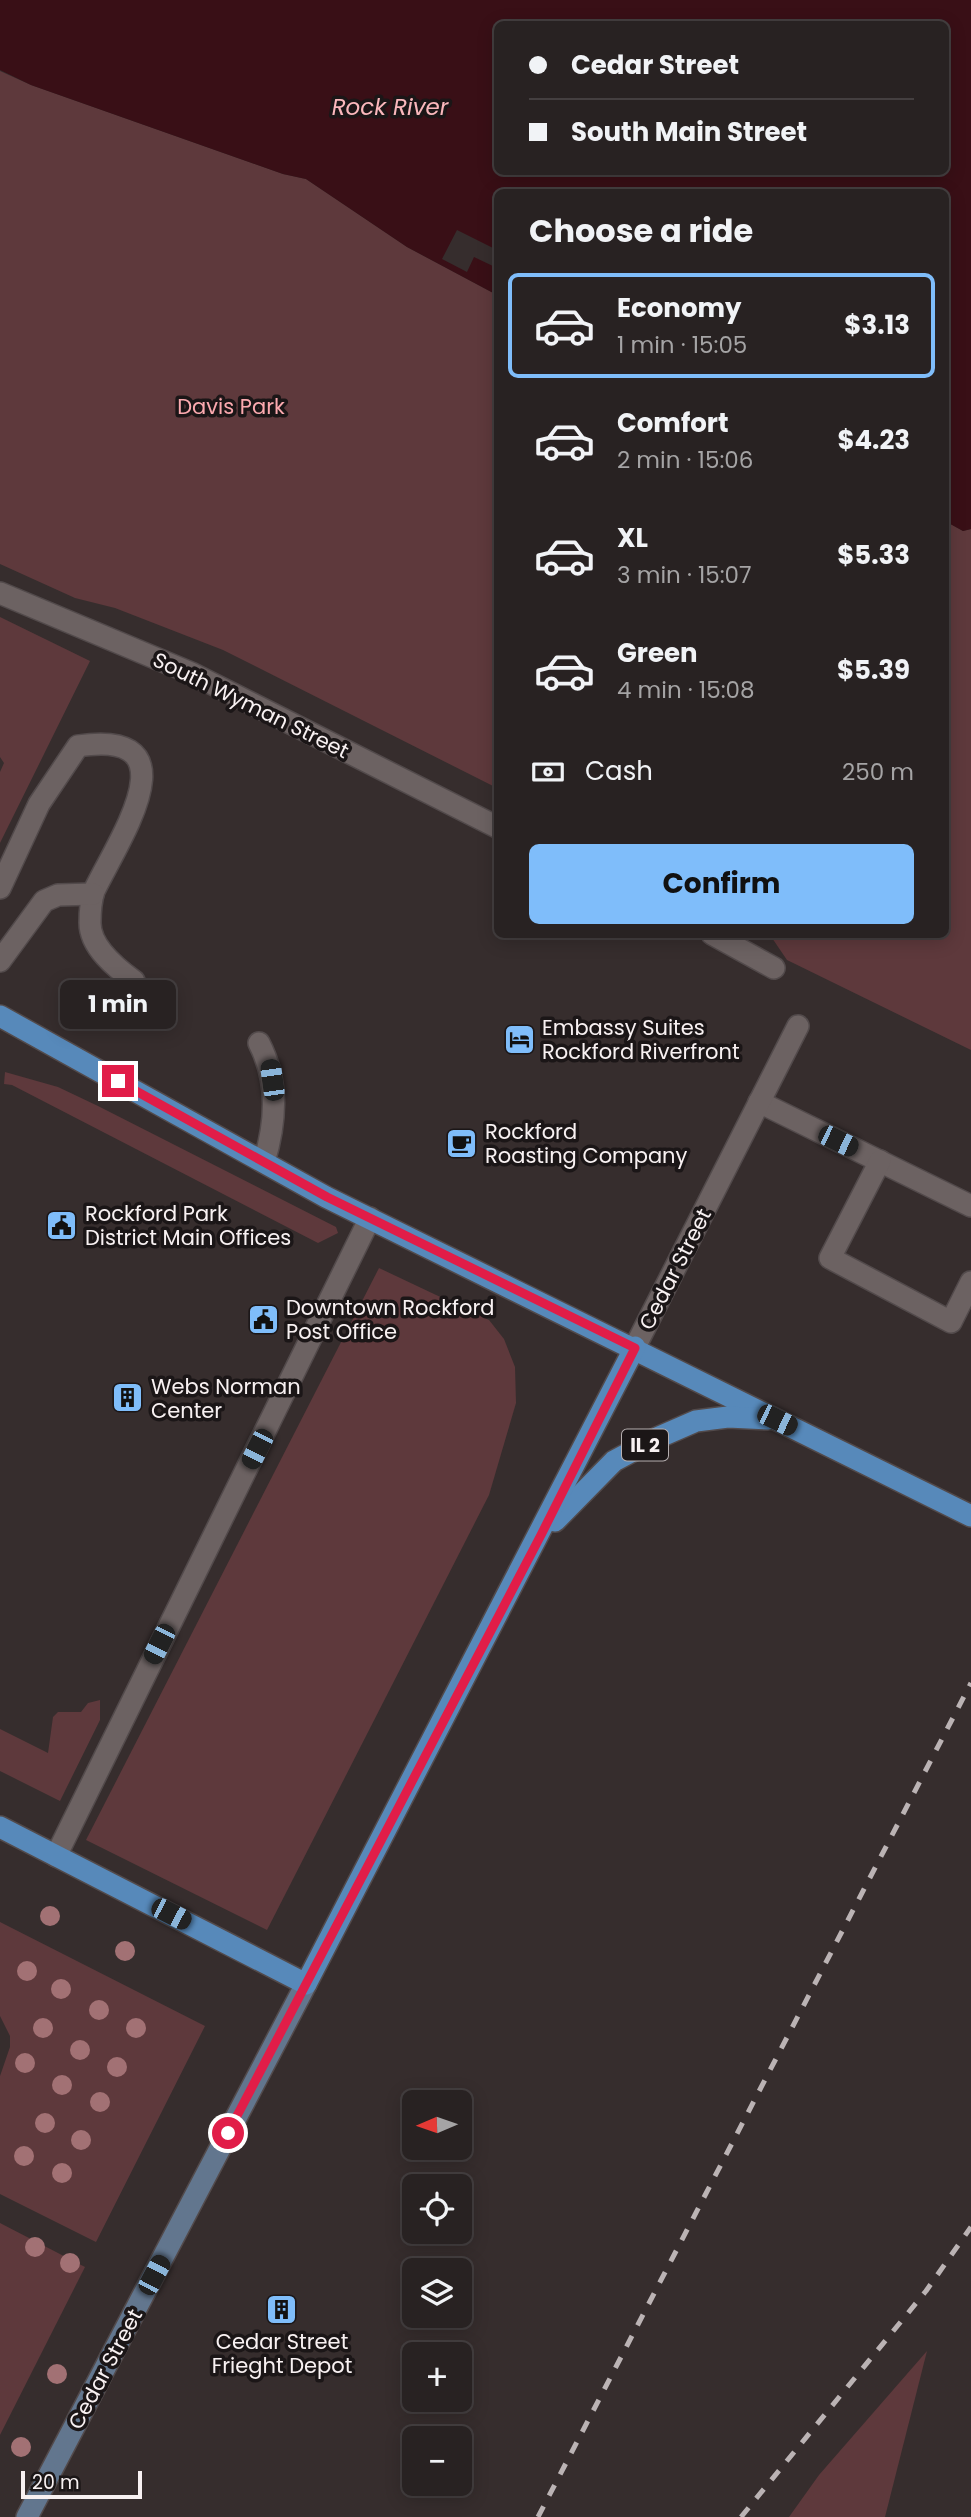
<!DOCTYPE html>
<meta charset="utf-8">
<style>
body{margin:0;font-family:Poppins,sans-serif;background:#302a2a;color:#f1f3f6;height:100vh;display:flex;flex-direction:column;font-size:26px;white-space:nowrap}
*{box-sizing:border-box;margin:0}
p{font-size:23px;color:#a5a4a5}
.icon{flex:none;width:38px;height:38px;fill:none;stroke:currentColor;stroke-width:2;stroke-linecap:round;stroke-linejoin:round}
.map{position:relative;flex:1;overflow:hidden}
.details{position:absolute;left:494px;top:189px;width:455px;height:749px;display:flex;flex-direction:column;background:#282222;border-radius:10px;box-shadow:0 4px 18px #0003,0 0 0 2px #443f40}
.details>*{flex:none}
.hud{position:absolute;left:494px;top:21px;width:455px;height:154px;border-radius:10px;box-shadow:0 4px 18px #0003,0 0 0 2px #443f40;display:grid;align-content:center;height:154px;padding:0 35px;background:#282222}
.needle{width:46px;rotate:268deg}
.buttons{position:absolute;left:402px;top:2090px;display:grid;gap:14px}
.buttons a{display:grid;place-items:center;width:70px;height:70px;border-radius:10px;background:#282222;box-shadow:0 4px 18px #0003,0 0 0 2px #443f40;font-size:35px}
.scale{position:absolute;left:21px;bottom:18px;width:121px;box-sizing:border-box;padding-left:7px;border:4px solid #f8f1f2;border-top:0;font-size:19px;line-height:24px;white-space:nowrap;color:#f8f1f2;-webkit-text-stroke:5px #1b1617;paint-order:stroke}
.end{position:absolute;width:32px;height:32px;margin:-16px;border:9px solid #e11d48;background:#fff;box-shadow:0 0 0 4px #fff}
.from{border-radius:50%}
.bubble{position:absolute;height:49px;border-radius:10px;background:#282222;box-shadow:0 4px 18px #0003,0 0 0 2px #443f40;font-size:23px;font-weight:700;line-height:49px;text-align:center}
.car{position:absolute;width:21px;height:42px;margin:-21px -10px;border-radius:9px;box-shadow:0 0 5px 2px #0007;background:linear-gradient(#222 24%,#8ab4d8 0 40%,#222 0 76%,#8ab4d8 0 86%,#222 0)}
.hud b{display:flex;align-items:center;gap:24px;height:66px;font-size:26px}
.hud b+b{border-top:2px solid #443f40}
.hud i{width:18px;height:18px;background:#f1f3f6}
ul{padding:0;list-style:none}
li{display:flex;align-items:center;gap:21px;height:105px;margin:0 14px 10px;padding:0 21px;border:4px solid transparent;border-radius:10px}
li div{flex:1}
li b{display:block;font-size:26px}
li em{font-style:normal;font-weight:700}
li.current{border-color:#7fbdfa}
li>.icon{width:63px;height:63px;stroke-width:1.5}
h2{padding:0 35px;font-size:32px;line-height:84px}
.pay{display:flex;align-items:center;gap:18px;height:77px;padding:0 35px;font-size:26px}
.pay p{margin-inline-start:auto}
.cta{display:flex;gap:14px;margin-top:auto;padding:14px 35px}
.cta a{flex:1;height:80px;border-radius:10px;background:#7fbdfa;color:#111;font-size:28px;font-weight:700;line-height:80px;text-align:center}
.map>svg:first-child{display:block}
.green{fill:#5e393c}
.water{fill:#390f16;fill-rule:evenodd}
.pier{fill:#362d2d}
.lines{fill:none;stroke-linecap:round;stroke-linejoin:round}
.lane-casing{stroke:#524a4b;stroke-width:24}
.street-casing{stroke:#524a4b;stroke-width:24}
.secondary-casing{stroke:#524a4b;stroke-width:24}
.primary-casing{stroke:#524a4b;stroke-width:24}
.lane{stroke:#6c6262;stroke-width:21}
.street{stroke:#6c6262;stroke-width:21}
.secondary{stroke:#62768e;stroke-width:21}
.primary{stroke:#5789ba;stroke-width:21}
.rail{stroke:#bbb3b4;stroke-width:5;stroke-dasharray:12 12;stroke-linecap:butt}
.tree{fill:#a27174}
.route{stroke:#e11d48;stroke-width:9}
.labels{text-anchor:middle;dominant-baseline:central;stroke-width:7;stroke-linejoin:round;paint-order:stroke}
.shield{fill:#1b1617;stroke:#b6afb0;stroke-width:2}
.shield-label{font-size:19px;font-weight:bold;fill:#f8f1f2}
.park-label{font-size:21px;fill:#fba9af;stroke:#1b1617}
.street-label{font-size:21px;fill:#f8f1f2;stroke:#1b1617}
.poi-label{font-size:21px;fill:#f8f1f2;stroke:#1b1617;text-anchor:start}
.water-label{font-size:23px;font-style:italic;fill:#fab7bc;stroke:#1b1617}
</style>
<div class="map">
<svg width="971" height="2517" viewBox="0 0 971 2517">
<rect width="100%" height="100%" fill="#362d2d"/>
<g class="green">
<polygon points="0,71 31,85 283,174 306,179 407,247 497,295 497,788 223,650 115,608 75,598 0,564"/>
<polygon points="945,521 963,531 971,529 971,1050 787,960 770,935 945,934"/>
<polygon points="0,617 90,661 0,843 0,772 4,763 0,757"/>
<polygon points="5,1072 58,1087 98,1106 336,1227 338,1233 318,1243 12,1085 4,1084"/>
<polygon points="379,1268 489,1320 504,1339 515,1367 516,1403 489,1495 267,1930 86,1840"/>
<polygon points="100,1700 100,1720 60,1801 0,1771 0,1729 48,1753 53,1717 58,1712 81,1712 88,1703"/>
<polygon points="0,1922 205,2026 96,2242 0,2194 0,2076 10,2047 10,2036 0,2016"/>
<polygon points="0,2223 85,2267 0,2435"/>
<polygon points="927,2351 885,2517 789,2517 819,2475"/>
</g>
<path class="water" d="M 0,0 L 971,0 L 971,529 L 963,531 L 945,521 L 945,192 L 497,192 L 497,295 L 407,247 L 306,179 L 283,174 L 31,85 L 0,70 ZM 497,24 L 945,24 L 945,172 L 497,172 Z"/>
<polygon class="pier" points="457,230 497,250 497,268 474,257 467,272 442,259"/>
<g class="lines">
<defs>
<g id="lane">
<polyline points="0,593 191,673 497,827"/>
<path d="M 0,888 L 39,804 L 78,746 C 197,728 117,842 94,891 C 91,900 90,914 90,923 C 90,947 116,968 134,981"/>
<polyline points="712,934 774,968"/>
<polyline points="0,961 44,901 58,895 93,894"/>
<path d="M 259,1043 C 279,1082 276,1122 264,1162"/>
<polyline points="759,1102 971,1206"/>
<polyline points="880,1161 830,1258 951,1322 971,1282"/>
<polyline points="56,1856 370,1218"/>
</g>
<polyline id="street" points="635,1347 798,1026"/>
<polyline id="secondary" points="27,2517 306,1984"/>
<g id="primary">
<polyline points="0,1016 326,1197 971,1516"/>
<polyline points="555,1521 614,1461 657,1438 696,1421 728,1417 768,1419"/>
<polyline points="0,1827 306,1984 635,1347"/>
</g>
</defs>
<use href="#lane" class="lane-casing"/>
<use href="#street" class="street-casing"/>
<use href="#secondary" class="secondary-casing"/>
<use href="#primary" class="primary-casing"/>
<use href="#lane" class="lane"/>
<use href="#street" class="street"/>
<use href="#secondary" class="secondary"/>
<use href="#primary" class="primary"/>
<g class="rail">
<polyline points="538,2517 971,1683"/>
<polyline points="741,2517 926,2291 971,2227"/>
</g>
</g>
<g class="tree">
<circle cx="50" cy="1916" r="10"/>
<circle cx="125" cy="1951" r="10"/>
<circle cx="27" cy="1971" r="10"/>
<circle cx="61" cy="1989" r="10"/>
<circle cx="99" cy="2010" r="10"/>
<circle cx="43" cy="2028" r="10"/>
<circle cx="136" cy="2028" r="10"/>
<circle cx="80" cy="2050" r="10"/>
<circle cx="25" cy="2063" r="10"/>
<circle cx="117" cy="2067" r="10"/>
<circle cx="62" cy="2085" r="10"/>
<circle cx="100" cy="2102" r="10"/>
<circle cx="45" cy="2123" r="10"/>
<circle cx="81" cy="2140" r="10"/>
<circle cx="24" cy="2156" r="10"/>
<circle cx="62" cy="2173" r="10"/>
<circle cx="35" cy="2247" r="10"/>
<circle cx="70" cy="2263" r="10"/>
<circle cx="57" cy="2374" r="10"/>
<circle cx="21" cy="2447" r="10"/>
</g>
<g class="lines">
<polyline class="route" points="118,1081 327,1197 635,1348 541,1535 228,2133"/>
</g>
<defs>
<symbol id="hotel-square" viewBox="-11 -11 22 22"><rect x="-9" y="-9" width="18" height="18" rx="4" fill="#7fbdfa" stroke="#1b1617"/><path d="M-6-4.5h1.5V1H6V5H4.5V3h-9V5H-6ZM-4 0a1.8 1.8 0 1 1 3.6 0ZM.5 0V-2.5h3Q6-2.5 6 0Z" fill="#111"/></symbol>
<symbol id="cafe-square" viewBox="-11 -11 22 22"><rect x="-9" y="-9" width="18" height="18" rx="4" fill="#7fbdfa" stroke="#1b1617"/><path d="M-5.5-4.5H6V0H3Q3 3.5 0 3.5H-2.5Q-5.5 3.5-5.5 0ZM3-3.2v2h1.7v-2ZM-6 4.5H4V6H-6Z" fill="#111"/></symbol>
<symbol id="civic-square" viewBox="-11 -11 22 22"><rect x="-9" y="-9" width="18" height="18" rx="4" fill="#7fbdfa" stroke="#1b1617"/><path d="M-.6-6.5H3V-4.5H.6V-3L4-1V1h2V6H-6V1h2V-1L-.6-3ZM-1.2 2.5V6h2.4V2.5Z" fill="#111"/></symbol>
<symbol id="building-square" viewBox="-11 -11 22 22"><rect x="-9" y="-9" width="18" height="18" rx="4" fill="#7fbdfa" stroke="#1b1617"/><path d="M-4-6H4V6H1V3H-1V6H-4ZM-2.5-4.3h1.7v1.8h-1.7ZM.8-4.3h1.7v1.8H.8ZM-2.5-1h1.7V.8h-1.7ZM.8-1h1.7V.8H.8Z" fill="#111"/></symbol>
</defs>
<g fill-rule="evenodd">
<use href="#hotel-square" x="502" y="1022" width="35" height="35"/>
<use href="#cafe-square" x="444" y="1126" width="35" height="35"/>
<use href="#civic-square" x="44" y="1208" width="35" height="35"/>
<use href="#civic-square" x="246" y="1302" width="35" height="35"/>
<use href="#building-square" x="110" y="1380" width="35" height="35"/>
<use href="#building-square" x="264" y="2292" width="35" height="35"/>
</g>
<g class="labels">
<rect class="shield" x="622" y="1429.5" width="46" height="31" rx="5"/>
<g class="shield-label">
<text x="645" y="1445">IL 2</text>
</g>
<g class="park-label">
<text x="231" y="406">Davis Park</text>
</g>
<g class="street-label">
<text transform="translate(251 705) rotate(26)">South Wyman Street</text>
<text transform="translate(675 1269) rotate(-63)">Cedar Street</text>
<text transform="translate(105 2369) rotate(-62)">Cedar Street</text>
</g>
<g class="poi-label">
<text x="542" y="1027">Embassy Suites<tspan x="542" dy="24">Rockford Riverfront</tspan></text>
<text x="485" y="1131">Rockford<tspan x="485" dy="24">Roasting Company</tspan></text>
<text x="85" y="1213">Rockford Park<tspan x="85" dy="24">District Main Offices</tspan></text>
<text x="286" y="1307">Downtown Rockford<tspan x="286" dy="24">Post Office</tspan></text>
<text x="151" y="1386">Webs Norman<tspan x="151" dy="24">Center</tspan></text>
<text x="282" y="2341" text-anchor="middle">Cedar Street<tspan x="282" dy="24">Frieght Depot</tspan></text>
</g>
<g class="water-label">
<text x="390" y="107">Rock River</text>
</g>
</g>
</svg>
<div class="buttons">
<a><svg class="needle" viewBox="-14 -14 28 28"><path d="M0-13l5 13h-10z" fill="#e53935"/><path d="M0 13l5-13h-10z" fill="#a5a4a5"/></svg></a>
<a><svg class="icon" aria-label="locate" viewBox="0 0 24 24"><circle cx="12" cy="12" r="6"/><path d="M12 2v4M12 18v4M2 12h4M18 12h4"/></svg></a>
<a><svg class="icon" aria-label="layers" viewBox="0 0 24 24"><path d="M12 4l9 5-9 5-9-5zM3 14l9 5 9-5"/></svg></a>
<a>+</a>
<a>−</a>
</div>
<div class="scale">20 m</div>
<i class="end from" style="left:228px;top:2133px"></i>
<i class="end" style="left:118px;top:1081px"></i>
<div class="bubble" style="left:60px;top:980px;width:116px">1 min</div>
<i class="car" style="left:272px;top:1080px;rotate:352deg"></i>
<i class="car" style="left:838px;top:1141px;rotate:116deg"></i>
<i class="car" style="left:777px;top:1420px;rotate:116deg"></i>
<i class="car" style="left:257px;top:1449px;rotate:207deg"></i>
<i class="car" style="left:159px;top:1644px;rotate:207deg"></i>
<i class="car" style="left:171px;top:1914px;rotate:117deg"></i>
<i class="car" style="left:154px;top:2275px;rotate:28deg"></i>
<div class="hud">
<b><i class="from"></i>Cedar Street</b>
<b><i></i>South Main Street</b>
</div>
<section class="details">
<h2>Choose a ride</h2>
<ul>
<li class="current"><svg class="icon" aria-label="car" viewBox="0 0 24 24"><path d="M5 17H2v-5l4-1 3-4h7l3 4 3 1v5h-3M9 17h6M6 11h13"/><circle cx="7" cy="17" r="2"/><circle cx="17" cy="17" r="2"/></svg><div><b>Economy</b><p>1 min · 15:05</p></div><em>$3.13</em></li>
<li><svg class="icon" aria-label="car" viewBox="0 0 24 24"><path d="M5 17H2v-5l4-1 3-4h7l3 4 3 1v5h-3M9 17h6M6 11h13"/><circle cx="7" cy="17" r="2"/><circle cx="17" cy="17" r="2"/></svg><div><b>Comfort</b><p>2 min · 15:06</p></div><em>$4.23</em></li>
<li><svg class="icon" aria-label="car" viewBox="0 0 24 24"><path d="M5 17H2v-5l4-1 3-4h7l3 4 3 1v5h-3M9 17h6M6 11h13"/><circle cx="7" cy="17" r="2"/><circle cx="17" cy="17" r="2"/></svg><div><b>XL</b><p>3 min · 15:07</p></div><em>$5.33</em></li>
<li><svg class="icon" aria-label="car" viewBox="0 0 24 24"><path d="M5 17H2v-5l4-1 3-4h7l3 4 3 1v5h-3M9 17h6M6 11h13"/><circle cx="7" cy="17" r="2"/><circle cx="17" cy="17" r="2"/></svg><div><b>Green</b><p>4 min · 15:08</p></div><em>$5.39</em></li>
</ul>
<div class="pay"><svg class="icon" aria-label="cash" viewBox="0 0 24 24"><path d="M3 7h18v10H3z"/><circle cx="12" cy="12" r="2"/></svg>Cash<p>250 m</p></div>
<div class="cta"><a>Confirm</a></div>
</section>
</div>
